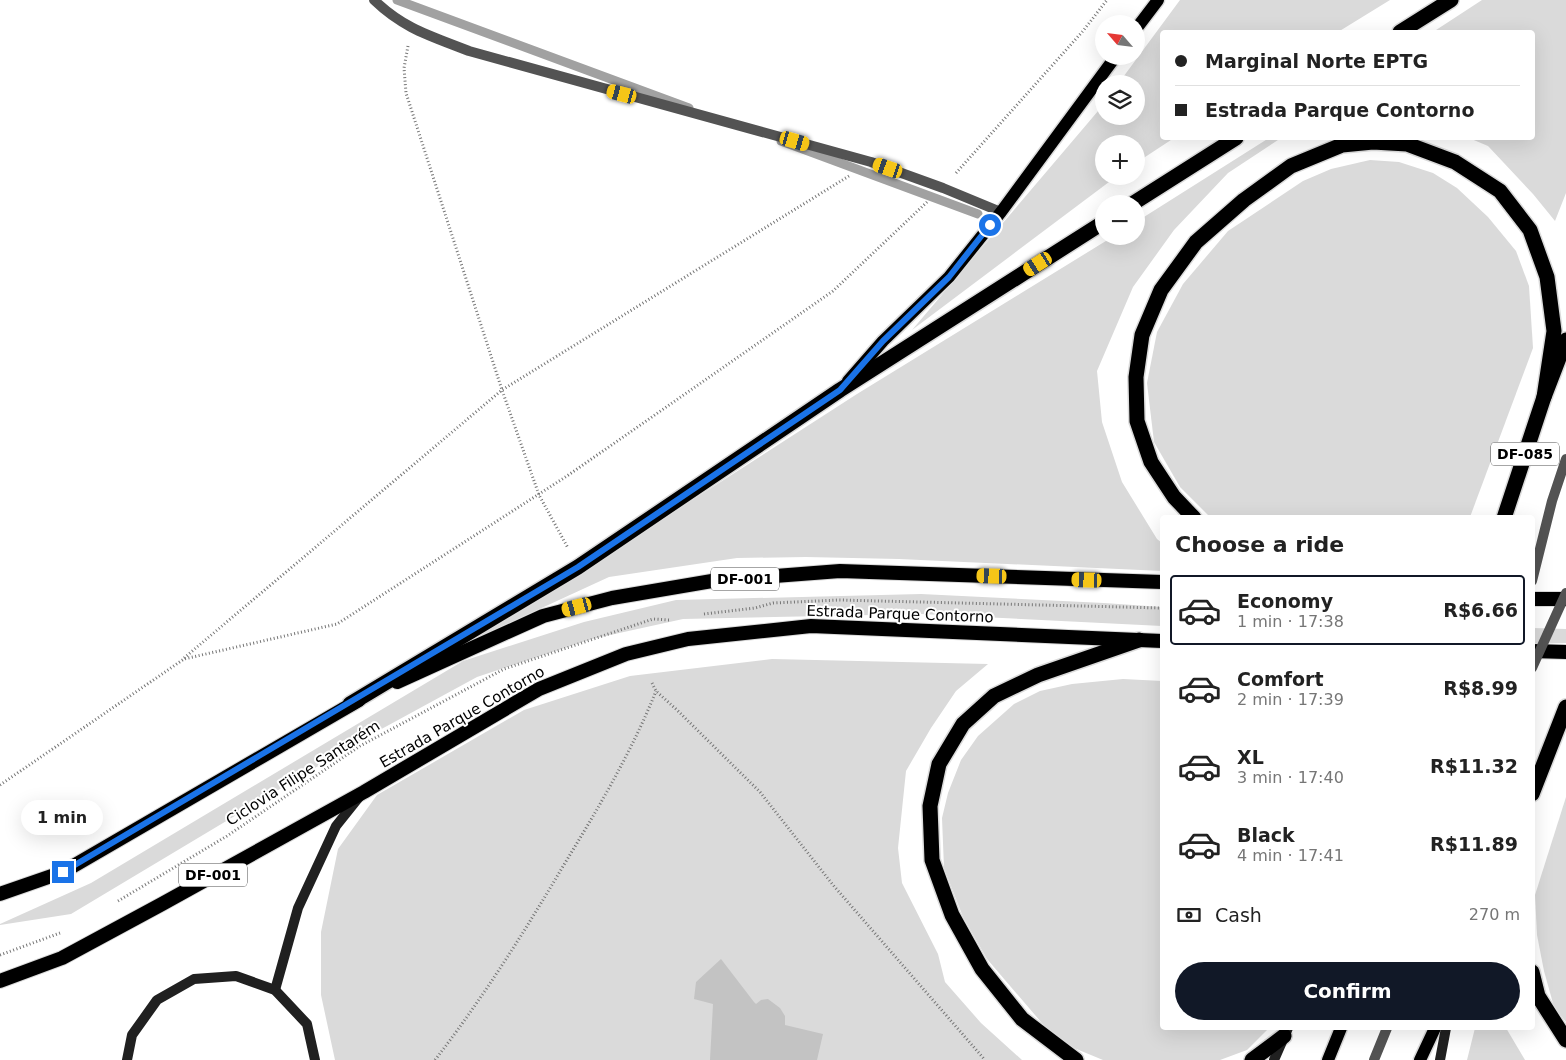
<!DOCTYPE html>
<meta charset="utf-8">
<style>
body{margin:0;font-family:"DejaVu Sans",sans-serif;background:#f6f6f6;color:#222;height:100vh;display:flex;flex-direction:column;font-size:19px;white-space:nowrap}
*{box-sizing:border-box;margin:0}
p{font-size:16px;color:#767676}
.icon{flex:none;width:28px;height:28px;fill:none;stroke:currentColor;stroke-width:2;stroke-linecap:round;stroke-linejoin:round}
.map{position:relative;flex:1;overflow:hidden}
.details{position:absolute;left:1160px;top:515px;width:375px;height:515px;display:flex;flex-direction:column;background:#fff;border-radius:5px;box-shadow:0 5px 20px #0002}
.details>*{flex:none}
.guide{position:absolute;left:1160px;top:30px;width:375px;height:110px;border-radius:5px;box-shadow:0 5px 20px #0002;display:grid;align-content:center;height:110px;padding:0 15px;background:#fff}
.needle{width:32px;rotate:298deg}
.tools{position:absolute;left:1095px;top:15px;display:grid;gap:10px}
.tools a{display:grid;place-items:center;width:50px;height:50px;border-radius:50%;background:#fff;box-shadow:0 5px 20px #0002;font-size:25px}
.end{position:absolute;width:22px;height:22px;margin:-11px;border:6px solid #1a73e8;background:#fff;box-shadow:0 0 0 2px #fff}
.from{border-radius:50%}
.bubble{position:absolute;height:35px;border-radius:18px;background:#fff;box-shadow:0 5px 20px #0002;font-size:16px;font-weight:600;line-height:35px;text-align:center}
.car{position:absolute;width:15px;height:30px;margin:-15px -8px;border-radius:6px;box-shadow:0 0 4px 1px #0007;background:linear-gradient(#f5c518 24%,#345 0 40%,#f5c518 0 76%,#345 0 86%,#f5c518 0)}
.guide b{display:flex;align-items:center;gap:18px;height:48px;font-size:19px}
.guide b+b{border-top:1px solid #e0e0e0}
.guide i{width:12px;height:12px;background:#222}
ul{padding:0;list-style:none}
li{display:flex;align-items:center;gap:15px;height:70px;margin:0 10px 8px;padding:0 5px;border:2px solid transparent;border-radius:5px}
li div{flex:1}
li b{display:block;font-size:19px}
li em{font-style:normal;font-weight:600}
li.active{border-color:#111827}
li>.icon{width:45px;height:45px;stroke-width:1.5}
h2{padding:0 15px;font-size:22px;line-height:60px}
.pay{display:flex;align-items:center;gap:12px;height:55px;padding:0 15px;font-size:19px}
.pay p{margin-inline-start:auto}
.primary-button{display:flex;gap:10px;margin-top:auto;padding:10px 15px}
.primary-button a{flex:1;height:58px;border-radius:30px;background:#111827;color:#fff;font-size:20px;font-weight:600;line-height:58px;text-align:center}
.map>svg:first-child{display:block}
.green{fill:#dadada}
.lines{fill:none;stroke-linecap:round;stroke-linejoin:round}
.stream{stroke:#a1a1a1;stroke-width:9}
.building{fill:#c3c3c3}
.primary-casing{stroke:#dbdbdb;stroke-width:15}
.trunk-casing{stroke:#dbdbdb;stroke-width:16}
.motorway-casing{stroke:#dbdbdb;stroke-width:18}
.path{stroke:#757575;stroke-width:3;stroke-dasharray:1 2.5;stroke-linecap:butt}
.service{stroke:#535353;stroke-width:10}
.tertiary{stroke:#535353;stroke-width:10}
.secondary{stroke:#202020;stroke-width:10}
.primary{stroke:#000;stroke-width:12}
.trunk{stroke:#000;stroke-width:14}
.motorway{stroke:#000;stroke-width:15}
.service-bridge{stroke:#535353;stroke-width:10}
.route{stroke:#1a73e8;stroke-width:6}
.labels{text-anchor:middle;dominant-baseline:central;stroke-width:4;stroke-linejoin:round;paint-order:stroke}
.shield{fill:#fff;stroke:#4c4c4c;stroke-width:1}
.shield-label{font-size:14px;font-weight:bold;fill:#000}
.street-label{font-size:15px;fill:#000;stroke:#fff}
</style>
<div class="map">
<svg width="1566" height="1060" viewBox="0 0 1566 1060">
<rect width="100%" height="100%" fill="#fff"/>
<g class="green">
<polygon points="1180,0 1390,0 1338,32 1162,32 1162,138 1174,138 1136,163 1136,144 1104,144 1104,176 1117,176 912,330 1104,104 1104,116 1136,116 1136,84 1118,84"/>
<polygon points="1482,0 1566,0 1566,193 1555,221 1533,194 1488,146 1469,138 1532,138 1532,32 1433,32"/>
<polygon points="1269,138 1281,138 1228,173 1174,230 1133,287 1097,371 1102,422 1122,482 1157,539 1162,543 1162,571 899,559 806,557 737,558 609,577 457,647 607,555 857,394 1114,236 1136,236 1136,222"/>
<polygon points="1370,160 1399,162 1433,173 1457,188 1488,217 1516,251 1529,286 1533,348 1470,517 1210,517 1180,487 1154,442 1147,383 1157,332 1183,284 1228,231 1303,181 1331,169"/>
<polygon points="921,594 1104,603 1162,607 1162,626 921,614 683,619 592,639 477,677 365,738 71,914 0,925 0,924 91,883 463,661 584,622 676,600"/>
<polygon points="1533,628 1566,629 1566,643 1533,643"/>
<polygon points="772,659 988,664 956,691 931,728 906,771 898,848 902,883 938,954 945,982 981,1023 1022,1060 335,1060 321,995 321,932 338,849 377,795 524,710 630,676"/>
<polygon points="1123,679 1162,681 1162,1028 1269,1028 1247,1050 1220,1060 1103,1060 1074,1048 1053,1036 987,959 963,917 944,868 942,818 948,793 961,760 978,736 1014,704 1040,691 1072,684"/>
<polygon points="1566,797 1566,1022 1554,1007 1544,971 1537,935 1535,895"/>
<polygon points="1475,1028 1506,1028 1525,1060 1467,1060"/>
</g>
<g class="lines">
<g class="stream">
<polyline points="397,0 689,108"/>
<polyline points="781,141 978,214"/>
</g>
</g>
<polygon class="building" points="721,959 754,1002 756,1004 761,1000 768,999 780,1008 785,1016 785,1025 823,1034 817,1060 710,1060 713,1004 694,999 696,982"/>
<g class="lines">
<defs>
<g id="primary">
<polyline points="1136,29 1158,0"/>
<polyline points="848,381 883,341 949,277 1001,212 1116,56"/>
<polyline points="1328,1060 1341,1028"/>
<polyline points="1420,1060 1435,1028"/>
</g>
<g id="trunk">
<polyline points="1532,599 1566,599"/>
<polyline points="1532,651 1566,652"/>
<polyline points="397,682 543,616 612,598 712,581 840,571 1162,582"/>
<polyline points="0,894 63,872 359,700"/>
<polyline points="0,981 62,958 162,904 364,792 539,689 626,654 688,639 811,626 1162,641"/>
</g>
<g id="motorway">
<polyline points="1400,32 1451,0"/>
<polyline points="1132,204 1236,138"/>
<polyline points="1194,518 1174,497 1151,462 1137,421 1136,377 1142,335 1161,290 1196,242 1244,200 1291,166 1342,145 1373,142 1407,144 1455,162 1500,191 1530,230 1547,277 1554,331 1544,397"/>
<polyline points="1504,518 1544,397 1566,340"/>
<polyline points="350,704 578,567 840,390 1104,222"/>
<polyline points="1532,794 1566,707"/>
<polyline points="1532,972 1538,996 1566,1040"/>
<polyline points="1076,1060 1022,1019 982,969 952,915 932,860 930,806 939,764 963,724 994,696 1038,675 1139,640"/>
<polyline points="1252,1060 1284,1036"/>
</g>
</defs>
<use href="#primary" class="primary-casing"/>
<use href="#trunk" class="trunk-casing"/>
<use href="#motorway" class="motorway-casing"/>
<g class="path">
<polyline points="408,46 404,68 406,93 502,390 539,495 568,548"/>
<polyline points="956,173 1083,31 1107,0"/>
<polyline points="704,614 755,608 773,603 839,600 1162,608"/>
<polyline points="184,658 502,390 849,176"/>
<polyline points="652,683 656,691 677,710 760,792 833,885 985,1060"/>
<polyline points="0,785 184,659 337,624 567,476 833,291 927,202"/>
<polyline points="118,901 227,836 360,746 504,669 653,619 669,620"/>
<polyline points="0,955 60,933"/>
<path d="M 435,1060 C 483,998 525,931 565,863 C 599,807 632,751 656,691"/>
</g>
<g class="service">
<polyline points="1532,581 1552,501 1566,459"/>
<polyline points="1374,1060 1387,1028"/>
</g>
<path class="tertiary" d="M 374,0 C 404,29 431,36 469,51 L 871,162 L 943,188 L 1001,212"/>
<g class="secondary">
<polyline points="275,990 298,908 336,826 360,796"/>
<polyline points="127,1060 132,1035 157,1000 194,979 236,976 275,990 307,1024 315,1060"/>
<polyline points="1274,1060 1288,1028"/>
<polyline points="1440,1060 1446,1028"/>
</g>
<use href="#primary" class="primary"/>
<use href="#trunk" class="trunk"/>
<use href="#motorway" class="motorway"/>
<polyline class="service-bridge" points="1532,668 1566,593"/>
</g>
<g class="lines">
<polyline class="route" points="63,872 578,567 840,390 883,341 949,277 990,225"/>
</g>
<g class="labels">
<g class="shield">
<rect x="1491" y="442.5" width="68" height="23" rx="4"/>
<rect x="711" y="567.5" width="68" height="23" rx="4"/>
<rect x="179" y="863.5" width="68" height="23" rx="4"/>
</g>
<g class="shield-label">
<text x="1525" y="454">DF-085</text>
<text x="745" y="579">DF-001</text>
<text x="213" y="875">DF-001</text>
</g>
<g class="street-label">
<text transform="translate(900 614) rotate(2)">Estrada Parque Contorno</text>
<text transform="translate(462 717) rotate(-30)">Estrada Parque Contorno</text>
<text transform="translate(303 773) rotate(-33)">Ciclovia Filipe Santarém</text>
</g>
</g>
</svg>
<div class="tools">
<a><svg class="needle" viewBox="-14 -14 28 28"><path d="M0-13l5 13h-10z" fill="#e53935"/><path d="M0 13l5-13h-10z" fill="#767676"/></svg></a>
<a><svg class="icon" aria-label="layers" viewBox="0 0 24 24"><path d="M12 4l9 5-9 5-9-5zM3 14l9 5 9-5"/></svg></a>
<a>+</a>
<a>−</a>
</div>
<i class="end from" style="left:990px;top:225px"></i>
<i class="end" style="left:63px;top:872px"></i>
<div class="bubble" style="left:21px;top:800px;width:82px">1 min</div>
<i class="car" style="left:622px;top:94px;rotate:285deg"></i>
<i class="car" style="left:795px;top:141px;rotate:106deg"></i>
<i class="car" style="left:888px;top:168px;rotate:289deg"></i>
<i class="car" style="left:1038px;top:264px;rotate:238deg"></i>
<i class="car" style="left:992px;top:576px;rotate:272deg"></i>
<i class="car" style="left:1087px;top:580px;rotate:272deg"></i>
<i class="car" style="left:577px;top:607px;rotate:255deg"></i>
<div class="guide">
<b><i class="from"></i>Marginal Norte EPTG</b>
<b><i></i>Estrada Parque Contorno</b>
</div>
<section class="details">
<h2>Choose a ride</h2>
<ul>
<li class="active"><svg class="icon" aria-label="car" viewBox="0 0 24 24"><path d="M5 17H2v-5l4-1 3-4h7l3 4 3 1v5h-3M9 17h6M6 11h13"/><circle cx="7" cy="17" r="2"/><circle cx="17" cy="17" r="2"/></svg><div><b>Economy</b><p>1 min · 17:38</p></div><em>R$6.66</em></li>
<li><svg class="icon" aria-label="car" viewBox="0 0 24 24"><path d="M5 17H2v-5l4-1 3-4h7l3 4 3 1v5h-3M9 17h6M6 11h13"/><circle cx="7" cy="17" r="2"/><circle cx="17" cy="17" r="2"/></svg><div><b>Comfort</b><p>2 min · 17:39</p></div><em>R$8.99</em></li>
<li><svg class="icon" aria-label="car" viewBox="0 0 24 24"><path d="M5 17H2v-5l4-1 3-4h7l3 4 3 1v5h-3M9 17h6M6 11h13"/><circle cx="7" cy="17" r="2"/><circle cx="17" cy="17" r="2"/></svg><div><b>XL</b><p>3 min · 17:40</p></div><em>R$11.32</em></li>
<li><svg class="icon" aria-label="car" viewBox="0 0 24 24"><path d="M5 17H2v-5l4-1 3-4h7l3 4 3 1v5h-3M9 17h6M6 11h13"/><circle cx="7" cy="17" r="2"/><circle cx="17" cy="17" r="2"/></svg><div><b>Black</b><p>4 min · 17:41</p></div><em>R$11.89</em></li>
</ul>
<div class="pay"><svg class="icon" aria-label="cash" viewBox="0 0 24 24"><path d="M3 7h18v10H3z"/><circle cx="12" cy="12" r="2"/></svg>Cash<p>270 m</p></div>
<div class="primary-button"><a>Confirm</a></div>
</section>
</div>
